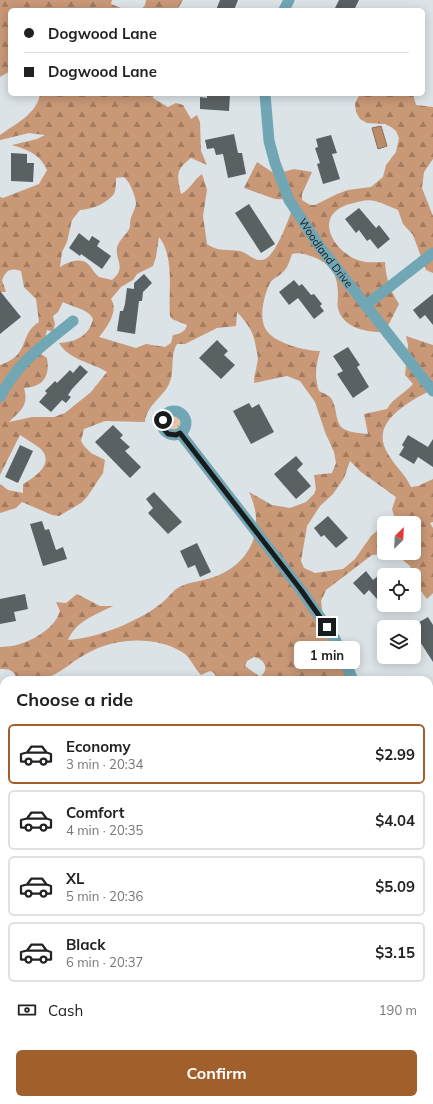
<!DOCTYPE html>
<meta charset="utf-8">
<style>
body{margin:0;font-family:Mulish,sans-serif;background:#f6f6f6;color:#222;height:100vh;display:flex;flex-direction:column;font-size:15px;white-space:nowrap}
*{box-sizing:border-box;margin:0}
p{font-size:13px;color:#767676}
.icon{flex:none;width:22px;height:22px;fill:none;stroke:currentColor;stroke-width:2;stroke-linecap:round;stroke-linejoin:round}
.map{position:relative;flex:1;overflow:hidden}
.panel{position:absolute;left:0px;top:676px;width:433px;height:428px;display:flex;flex-direction:column;background:#fff;border-radius:12px 12px 0 0;box-shadow:0 2px 10px #0003}
.panel>*{flex:none}
.banner{position:absolute;left:8px;top:8px;width:417px;height:88px;border-radius:6px;box-shadow:0 2px 10px #0003;display:grid;align-content:center;height:88px;padding:0 16px;background:#fff}
.needle{width:26px;rotate:24deg}
.buttons{position:absolute;left:377px;top:516px;display:grid;gap:8px}
.buttons a{display:grid;place-items:center;width:44px;height:44px;border-radius:6px;background:#fff;box-shadow:0 2px 10px #0003;font-size:20px}
.end{position:absolute;width:18px;height:18px;margin:-9px;border:5px solid #191c1d;background:#fff;box-shadow:0 0 0 2px #fff}
.from{border-radius:50%}
.bubble{position:absolute;height:28px;border-radius:6px;background:#fff;box-shadow:0 2px 10px #0003;font-size:13px;font-weight:700;line-height:28px;text-align:center}
.banner b{display:flex;align-items:center;gap:14px;height:38px;font-size:15px}
.banner b+b{border-top:1px solid #e0e0e0}
.banner i{width:10px;height:10px;background:#222}
ul{padding:0;list-style:none}
li{display:flex;align-items:center;gap:12px;height:60px;margin:0 8px 6px;padding:0 8px;border:2px solid #e0e0e0;border-radius:6px}
li div{flex:1}
li b{display:block;font-size:15px}
li em{font-style:normal;font-weight:700}
li.selected{border-color:#a05f2b}
li>.icon{width:36px;height:36px;stroke-width:1.5}
h2{padding:0 16px;font-size:18px;line-height:48px}
.pay{display:flex;align-items:center;gap:10px;height:44px;padding:0 16px;font-size:15px}
.pay p{margin-inline-start:auto}
.cta{display:flex;gap:8px;margin-top:auto;padding:8px 16px}
.cta a{flex:1;height:46px;border-radius:6px;background:#a05f2b;color:#fff;font-size:16px;font-weight:700;line-height:46px;text-align:center}
.map>svg:first-child{display:block}
.grass{fill:url(#grass-dots)}
.forest{fill:url(#forest-firs);fill-rule:evenodd}
.water{fill:#bb8c6b;stroke:#8a6a54}
.building{fill:#5a6163}
.lines{fill:none;stroke-linecap:round;stroke-linejoin:round}
.path{stroke:#777c7e;stroke-width:1.5;stroke-dasharray:2 3;stroke-linecap:butt}
.lane{stroke:#71a6b5;stroke-width:5.5}
.street{stroke:#71a6b5;stroke-width:11}
.secondary{stroke:#2b889f;stroke-width:12}
.route{stroke:#191c1d;stroke-width:5}
.labels{text-anchor:middle;dominant-baseline:central;stroke-width:4;stroke-linejoin:round;paint-order:stroke}
.street-label{font-size:11px;fill:#191c1d;stroke:#e8f1f3}
</style>
<div class="map">
<svg width="433" height="1104" viewBox="0 0 433 1104">
<defs>
<pattern id="grass-dots" width="8" height="8" patternUnits="userSpaceOnUse"><rect width="8" height="8" fill="#e5c2a9"/><path d="M2 2h.1M6 6h.1" fill="none" stroke="#c4a691" stroke-width="1.8" stroke-linecap="round"/></pattern>
<pattern id="forest-firs" width="22" height="20" patternUnits="userSpaceOnUse"><rect width="22" height="20" fill="#c89877"/><path d="M5 1l3.5 6h-7zM16 11l3.5 6h-7z" fill="#a27b61"/></pattern>
</defs>
<rect width="100%" height="100%" fill="#dbe3e6"/>
<circle class="grass" cx="174" cy="423" r="9"/>
<g class="forest">
<polygon points="0,0 112,0 111,4 126,10 10,10 10,71 0,77"/>
<polygon points="146,0 183,0 177,10 141,10 145,5"/>
<path d="M 40,94 L 154,94 L 153,98 L 168,107 L 176,103 L 183,105 L 191,119 L 197,115 L 200,122 L 201,151 L 207,165 L 191,158 C 175,170 177,176 181,194 C 191,189 193,180 202,174 L 207,190 L 203,216 L 207,244 C 218,252 227,249 240,251 C 248,253 253,261 262,260 C 276,259 291,213 295,200 L 275,199 L 244,188 L 257,162 L 275,174 L 294,169 L 312,172 L 302,194 L 302,200 L 310,205 L 315,205 L 337,194 L 348,190 L 371,187 L 383,177 L 386,165 L 396,152 L 399,138 L 396,131 L 391,127 L 385,124 L 367,123 L 360,119 L 356,112 L 355,103 L 359,96 L 365,94 L 413,94 L 416,105 L 433,107 L 433,159 L 424,172 L 422,188 L 433,216 L 433,273 L 426,270 L 413,235 L 403,224 L 398,210 C 390,207 383,203 375,201 C 368,199 360,201 354,203 C 310,212 332,253 361,261 C 366,263 379,262 385,262 C 386,279 390,290 399,304 L 389,324 L 381,332 C 365,332 342,327 338,308 C 337,304 338,299 338,295 C 338,277 333,266 316,258 C 308,255 300,252 292,254 C 290,260 288,267 284,271 C 280,276 273,278 270,283 C 264,295 259,316 265,328 C 272,343 306,351 320,351 C 316,366 314,376 319,391 C 323,393 328,395 330,397 C 339,407 333,425 346,430 C 352,433 361,433 368,434 L 364,414 L 387,409 C 393,398 404,394 413,384 L 405,375 L 408,345 L 406,336 L 433,345 L 433,389 C 409,402 368,422 388,454 C 395,466 405,474 411,487 L 418,486 L 433,479 L 433,522 L 430,523 L 433,528 L 433,593 L 427,599 L 417,586 L 410,566 L 399,557 L 384,554 L 372,555 L 326,590 L 321,601 L 323,617 L 349,680 L 218,680 L 214,673 L 210,671 L 201,675 C 194,668 190,656 182,652 C 154,635 113,638 86,654 C 71,662 60,674 44,679 C 36,682 25,680 17,680 C 15,670 9,669 0,669 L 0,647 C 21,648 54,632 60,611 L 56,602 L 66,603 L 77,594 L 100,606 L 113,606 C 95,615 76,621 68,640 C 98,638 140,621 163,602 C 168,598 171,593 176,589 C 188,581 201,582 214,577 C 252,563 266,528 249,492 L 272,505 L 290,508 L 306,502 L 314,494 L 316,489 L 314,475 L 332,473 L 336,463 L 334,452 L 325,432 L 315,402 L 300,381 L 287,376 L 254,383 C 254,375 256,371 257,364 C 259,358 257,353 256,348 C 254,332 248,324 237,312 L 236,326 L 217,328 L 185,344 L 177,344 C 169,358 176,371 168,386 C 161,398 146,407 145,422 L 105,421 L 84,429 L 81,441 L 84,446 L 91,453 L 105,460 L 103,473 L 87,497 L 81,503 L 59,516 L 52,515 L 22,502 L 16,508 L 0,513 L 0,481 L 0,484 L 8,490 L 23,493 L 23,484 C 34,478 55,464 41,449 C 35,444 27,440 20,435 L 0,475 L 0,365 C 31,355 18,335 39,322 L 36,299 L 24,287 L 21,271 C 11,268 7,269 2,280 L 6,292 L 0,292 L 0,197 L 3,198 L 39,184 L 47,170 C 40,154 28,150 12,145 L 37,139 L 45,135 L 29,133 L 0,140 L 0,135 C 15,124 37,114 40,94 ZM 124,177 C 130,182 135,195 136,203 C 136,210 129,216 130,227 C 127,235 119,239 117,248 C 115,260 127,268 112,280 L 99,277 C 94,273 92,268 88,264 C 80,257 68,262 60,267 L 62,252 L 67,242 L 72,220 L 80,210 C 92,209 106,204 114,194 C 116,190 116,182 116,178 ZM 159,237 C 175,257 168,292 170,316 L 172,319 L 187,325 C 185,332 180,334 173,335 L 171,343 L 165,347 L 146,344 L 136,348 L 99,337 C 107,327 119,311 111,299 L 121,287 L 133,280 L 137,274 L 153,266 L 156,257 ZM 63,302 C 72,307 89,309 93,319 C 89,336 76,342 59,343 C 69,360 91,362 107,372 L 91,392 L 65,413 L 54,417 L 32,417 L 9,422 C 21,410 29,406 24,388 C 44,387 50,376 47,358 L 41,354 L 47,330 L 53,332 L 55,324 L 53,316 L 58,312 ZM 350,461 L 361,472 L 396,497 L 392,509 L 395,519 L 387,523 L 414,523 L 414,553 L 384,553 L 384,525 L 371,536 L 355,559 L 343,569 L 315,573 L 304,568 L 301,561 L 307,526 L 320,506 L 333,494 L 344,478 ZM 254,657 C 265,659 270,670 260,677 L 245,666 L 247,661 Z"/>
<polygon points="429,737 433,737 433,1035 429,1034"/>
</g>
<polygon class="water" points="381,126 387,146 378,149 372,128"/>
<g class="building">
<polygon points="220,0 238,0 234,10 216,10"/>
<polygon points="339,0 359,0 354,10 334,10"/>
<polygon points="207,94 230,94 229,111 200,109 200,97 207,98"/>
<polygon points="234,134 238,153 242,153 246,174 228,178 223,154 216,155 214,148 207,149 205,140"/>
<polygon points="331,135 337,153 332,154 340,179 323,184 317,164 320,163 315,148 318,147 316,139"/>
<polygon points="11,153 27,154 27,163 34,163 33,182 11,181"/>
<polygon points="249,204 275,244 261,253 235,213"/>
<polygon points="359,208 376,228 379,225 390,239 378,249 370,239 367,241 359,230 356,233 345,219"/>
<polygon points="79,233 89,241 92,236 100,241 97,246 111,256 102,269 81,254 80,256 69,248"/>
<polygon points="144,274 152,283 143,292 142,301 139,301 135,334 117,331 120,311 123,311 125,304 127,288 134,289 134,283"/>
<polygon points="294,280 299,286 302,284 311,295 314,294 322,304 320,306 324,311 314,319 298,298 289,305 279,292"/>
<polygon points="0,291 21,317 0,334"/>
<polygon points="433,294 433,325 425,315 420,319 413,310"/>
<polygon points="217,340 228,351 224,355 235,365 221,379 199,358"/>
<polygon points="348,347 360,365 357,367 369,387 353,398 337,374 343,371 333,356"/>
<polygon points="80,365 88,372 72,389 68,395 71,397 66,403 62,400 51,412 39,402 47,393 45,391 55,381 57,383 70,370 73,373"/>
<polygon points="249,403 252,408 259,404 274,432 251,444 233,411"/>
<polygon points="113,425 123,435 120,438 130,447 125,451 141,467 130,478 95,442"/>
<polygon points="408,435 428,447 433,439 433,467 418,457 414,464 399,455 404,447 402,445"/>
<polygon points="20,445 33,451 18,483 5,477"/>
<polygon points="296,456 303,464 297,470 311,486 296,499 274,474"/>
<polygon points="154,492 182,522 168,534 148,513 153,508 146,499"/>
<polygon points="328,516 348,538 336,548 324,535 321,537 314,528"/>
<polygon points="42,521 45,530 49,529 56,550 63,547 67,559 43,566 30,524"/>
<polygon points="197,543 211,572 200,577 195,565 188,568 180,551"/>
<polygon points="366,571 373,580 378,576 384,583 384,607 369,590 364,595 353,583"/>
<polygon points="25,594 28,609 14,612 16,621 0,624 0,599"/>
<polygon points="428,617 433,625 433,662 417,637 414,640 414,625"/>
</g>
<g class="lines">
<polyline class="path" points="98,1102 98,1100"/>
<g class="lane">
<polyline points="50,1100 54,1104"/>
<polyline points="110,1104 111,1100"/>
<polyline points="225,1104 226,1100"/>
</g>
<g class="street">
<polyline points="284,10 289,0"/>
<path id="s1" d="M 265,94 L 269,141 L 275,163 L 289,200 L 320,247 L 433,391"/>
<polyline points="366,305 433,253"/>
<path d="M 0,397 C 19,361 42,346 73,321"/>
<circle cx="174" cy="423" r="12"/>
<polyline points="180,433 301,590 335,639 353,680"/>
<polyline points="0,1089 4,1087"/>
<polyline points="262,1100 319,1104"/>
</g>
<g class="secondary">
<polyline points="429,771 433,772"/>
<polyline points="0,786 4,785"/>
</g>
</g>
<g class="lines">
<polyline class="route" points="163,420 163,428 168,434 176,435 180,433 301,590 327,627"/>
</g>
<g class="labels">
<g class="street-label">
<text stroke="none"><textPath href="#s1" startOffset="174">Woodland Drive</textPath></text>
</g>
</g>
</svg>
<div class="buttons">
<a><svg class="needle" viewBox="-14 -14 28 28"><path d="M0-13l5 13h-10z" fill="#e53935"/><path d="M0 13l5-13h-10z" fill="#767676"/></svg></a>
<a><svg class="icon" aria-label="locate" viewBox="0 0 24 24"><circle cx="12" cy="12" r="6"/><path d="M12 2v4M12 18v4M2 12h4M18 12h4"/></svg></a>
<a><svg class="icon" aria-label="layers" viewBox="0 0 24 24"><path d="M12 4l9 5-9 5-9-5zM3 14l9 5 9-5"/></svg></a>
</div>
<i class="end from" style="left:163px;top:420px"></i>
<i class="end" style="left:327px;top:627px"></i>
<div class="bubble" style="left:294px;top:641px;width:66px">1 min</div>
<div class="banner">
<b><i class="from"></i>Dogwood Lane</b>
<b><i></i>Dogwood Lane</b>
</div>
<section class="panel">
<h2>Choose a ride</h2>
<ul>
<li class="selected"><svg class="icon" aria-label="car" viewBox="0 0 24 24"><path d="M5 17H2v-5l4-1 3-4h7l3 4 3 1v5h-3M9 17h6M6 11h13"/><circle cx="7" cy="17" r="2"/><circle cx="17" cy="17" r="2"/></svg><div><b>Economy</b><p>3 min · 20:34</p></div><em>$2.99</em></li>
<li><svg class="icon" aria-label="car" viewBox="0 0 24 24"><path d="M5 17H2v-5l4-1 3-4h7l3 4 3 1v5h-3M9 17h6M6 11h13"/><circle cx="7" cy="17" r="2"/><circle cx="17" cy="17" r="2"/></svg><div><b>Comfort</b><p>4 min · 20:35</p></div><em>$4.04</em></li>
<li><svg class="icon" aria-label="car" viewBox="0 0 24 24"><path d="M5 17H2v-5l4-1 3-4h7l3 4 3 1v5h-3M9 17h6M6 11h13"/><circle cx="7" cy="17" r="2"/><circle cx="17" cy="17" r="2"/></svg><div><b>XL</b><p>5 min · 20:36</p></div><em>$5.09</em></li>
<li><svg class="icon" aria-label="car" viewBox="0 0 24 24"><path d="M5 17H2v-5l4-1 3-4h7l3 4 3 1v5h-3M9 17h6M6 11h13"/><circle cx="7" cy="17" r="2"/><circle cx="17" cy="17" r="2"/></svg><div><b>Black</b><p>6 min · 20:37</p></div><em>$3.15</em></li>
</ul>
<div class="pay"><svg class="icon" aria-label="cash" viewBox="0 0 24 24"><path d="M3 7h18v10H3z"/><circle cx="12" cy="12" r="2"/></svg>Cash<p>190 m</p></div>
<div class="cta"><a>Confirm</a></div>
</section>
</div>
